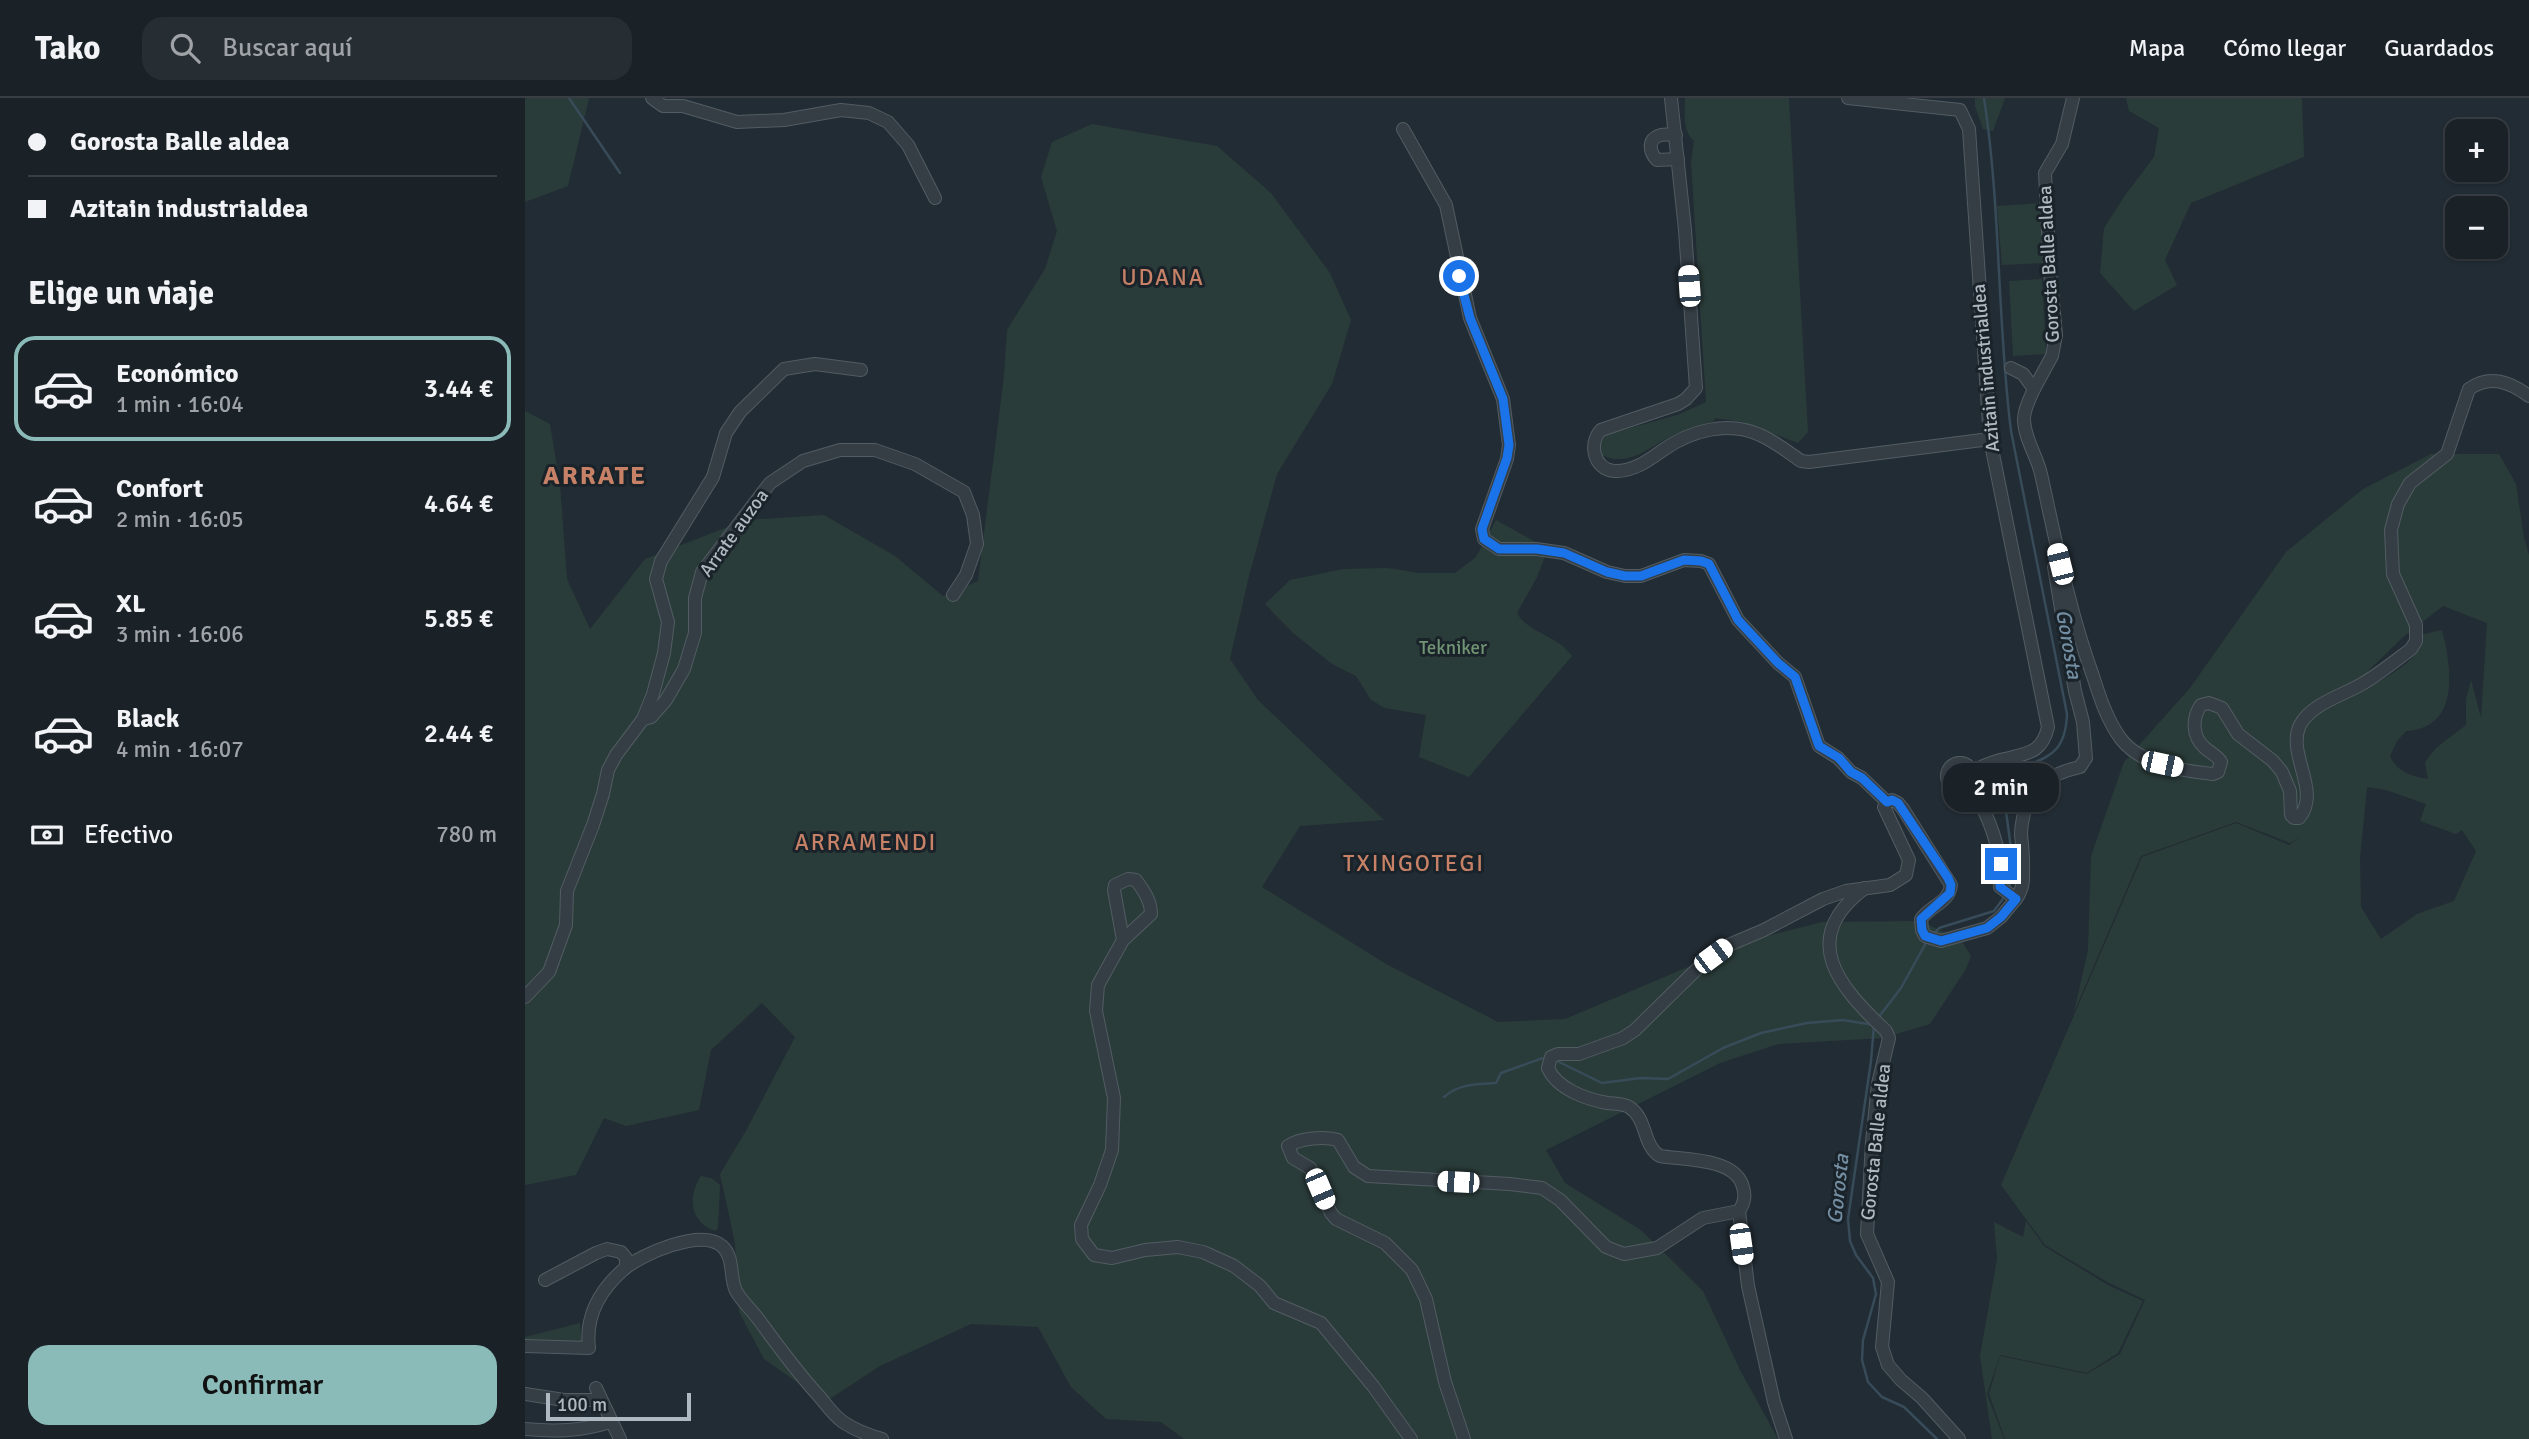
<!DOCTYPE html>
<html lang="es">
<meta charset="utf-8">
<style>
body{margin:0;font-family:Signika,sans-serif;background:#272e33;color:#f1f3f6;height:100vh;display:flex;flex-direction:column;font-size:26px;white-space:nowrap}
*{box-sizing:border-box;margin:0}
p{font-size:23px;color:#9fa3a7}
.icon{flex:none;width:38px;height:38px;fill:none;stroke:currentColor;stroke-width:2;stroke-linecap:round;stroke-linejoin:round}
.map{position:relative;flex:1;overflow:hidden}
.side{display:flex;flex-direction:column;background:#1a2127;width:525px}
.side>*{flex:none}
.hud{display:grid;align-content:center;height:154px;padding:0 28px;background:#1a2127}
.fabs{position:absolute;left:1920px;top:21px;display:grid;gap:14px}
.fabs a{display:grid;place-items:center;width:63px;height:63px;border-radius:14px;background:#1a2127;box-shadow:0 2px 5px #0004,0 0 0 2px #383e44;font-size:35px}
.scale{position:absolute;left:21px;bottom:18px;width:145px;box-sizing:border-box;padding-left:7px;border:4px solid #afb9c2;border-top:0;font-size:19px;line-height:24px;white-space:nowrap;color:#afb9c2;-webkit-text-stroke:5px #1a2329;paint-order:stroke}
.end{position:absolute;width:32px;height:32px;margin:-16px;border:9px solid #1a73e8;background:#fff;box-shadow:0 0 0 4px #fff}
.from{border-radius:50%}
.bubble{position:absolute;height:49px;border-radius:21px;background:#1a2127;box-shadow:0 2px 5px #0004,0 0 0 2px #383e44;font-size:23px;font-weight:600;line-height:49px;text-align:center}
.car{position:absolute;width:21px;height:42px;margin:-21px -10px;border-radius:9px;box-shadow:0 0 5px 2px #0007;background:linear-gradient(#fff 24%,#345 0 40%,#fff 0 76%,#345 0 86%,#fff 0)}
.hud b{display:flex;align-items:center;gap:24px;height:66px;font-size:26px}
.hud b+b{border-top:2px solid #383e44}
.hud i{width:18px;height:18px;background:#f1f3f6}
ul{padding:0;list-style:none}
li{display:flex;align-items:center;gap:21px;height:105px;margin:0 14px 10px;padding:0 14px;border:4px solid transparent;border-radius:21px}
li div{flex:1}
li b{display:block;font-size:26px}
li em{font-style:normal;font-weight:600}
li.selected{border-color:#8bbbb9}
li>.icon{width:63px;height:63px;stroke-width:1.5}
h2{padding:0 28px;font-size:32px;line-height:84px}
.pay{display:flex;align-items:center;gap:18px;height:77px;padding:0 28px;font-size:26px}
.pay p{margin-inline-start:auto}
.primary-button{display:flex;gap:14px;margin-top:auto;padding:14px 28px}
.primary-button a{flex:1;height:80px;border-radius:21px;background:#8bbbb9;color:#111;font-size:28px;font-weight:600;line-height:80px;text-align:center}
header{display:flex;align-items:center;gap:42px;box-sizing:border-box;height:98px;padding:0 35px;background:#1a2127;border-bottom:2px solid #383e44}
header strong{font-size:33px}
nav{display:flex;gap:38px;margin-inline-start:auto;font-size:24px}
.search{width:490px;height:63px;background:#272e33;display:flex;align-items:center;gap:18px;box-sizing:border-box;padding:0 24px;border-radius:21px;color:#9fa3a7;font-size:26px}
main{display:flex;flex:1;min-height:0}
.map>svg:first-child{display:block}
.green{fill:#2a3c39;fill-rule:evenodd}
.lines{fill:none;stroke-linecap:round;stroke-linejoin:round}
.stream{stroke:#374b59;stroke-width:2.5}
.minor-casing{stroke:#525c63;stroke-width:14}
.minor{stroke:#353e45;stroke-width:12}
.route{stroke:#1a73e8;stroke-width:9}
.labels{text-anchor:middle;dominant-baseline:central;stroke-width:6;stroke-linejoin:round;paint-order:stroke}
.street-label{font-size:19px;fill:#afb9c2;stroke:#1a2329}
.park-label{font-size:19px;fill:#719574;stroke:#1a2329}
.water-label{font-size:21px;font-style:italic;fill:#738ea2;stroke:#1a2329}
.quarter-label{font-size:23px;letter-spacing:2px;fill:#c68166;stroke:#1a2329}
.district-label{font-size:26px;font-weight:bold;letter-spacing:2px;fill:#c68166;stroke:#1a2329}
</style>
<header>
<strong>Tako</strong>
<div class="search"><svg class="icon" aria-label="search" viewBox="0 0 24 24"><circle cx="10" cy="10" r="6"/><path d="M15 15l6 6"/></svg>Buscar aquí</div>
<nav><a>Mapa</a><a>Cómo llegar</a><a>Guardados</a></nav>
</header>
<main>
<section class="side">
<div class="hud">
<b><i class="from"></i>Gorosta Balle aldea</b>
<b><i></i>Azitain industrialdea</b>
</div>
<h2>Elige un viaje</h2>
<ul>
<li class="selected"><svg class="icon" aria-label="car" viewBox="0 0 24 24"><path d="M5 17H2v-5l4-1 3-4h7l3 4 3 1v5h-3M9 17h6M6 11h13"/><circle cx="7" cy="17" r="2"/><circle cx="17" cy="17" r="2"/></svg><div><b>Económico</b><p>1 min · 16:04</p></div><em>3.44 €</em></li>
<li><svg class="icon" aria-label="car" viewBox="0 0 24 24"><path d="M5 17H2v-5l4-1 3-4h7l3 4 3 1v5h-3M9 17h6M6 11h13"/><circle cx="7" cy="17" r="2"/><circle cx="17" cy="17" r="2"/></svg><div><b>Confort</b><p>2 min · 16:05</p></div><em>4.64 €</em></li>
<li><svg class="icon" aria-label="car" viewBox="0 0 24 24"><path d="M5 17H2v-5l4-1 3-4h7l3 4 3 1v5h-3M9 17h6M6 11h13"/><circle cx="7" cy="17" r="2"/><circle cx="17" cy="17" r="2"/></svg><div><b>XL</b><p>3 min · 16:06</p></div><em>5.85 €</em></li>
<li><svg class="icon" aria-label="car" viewBox="0 0 24 24"><path d="M5 17H2v-5l4-1 3-4h7l3 4 3 1v5h-3M9 17h6M6 11h13"/><circle cx="7" cy="17" r="2"/><circle cx="17" cy="17" r="2"/></svg><div><b>Black</b><p>4 min · 16:07</p></div><em>2.44 €</em></li>
</ul>
<div class="pay"><svg class="icon" aria-label="cash" viewBox="0 0 24 24"><path d="M3 7h18v10H3z"/><circle cx="12" cy="12" r="2"/></svg>Efectivo<p>780 m</p></div>
<div class="primary-button"><a>Confirmar</a></div>
</section>
<div class="map">
<svg width="2004" height="1341" viewBox="0 0 2004 1341">
<rect width="100%" height="100%" fill="#222c34"/>
<g class="green">
<polygon points="0,0 64,0 43,88 0,104"/>
<path d="M 1160,0 L 1264,0 L 1283,334 L 1273,345 L 1218,324 L 1190,320 L 1189,323 C 1175,328 1160,332 1147,338 C 1124,349 1103,370 1077,357 L 1075,347 L 1081,337 L 1155,316 L 1181,304 L 1166,64 L 1169,43 C 1157,33 1160,15 1160,0 Z"/>
<polygon points="1450,0 1480,0 1468,33 1458,31 1450,8"/>
<polygon points="1601,0 1777,0 1779,59 1666,105 1640,162 1652,187 1609,213 1575,175 1579,130 1601,96 1629,59 1634,30 1604,13"/>
<polygon points="567,26 692,48 746,95 805,175 826,222 807,286 752,376 724,478 705,561 733,602 859,722 775,728 737,789 863,867 973,924 1040,921 1227,842 1297,824 1395,823 1436,842 1446,858 1441,871 1405,926 1358,940 1253,946 1195,965 1021,1052 1040,1085 1116,1132 1178,1193 1215,1272 1253,1341 659,1341 636,1324 581,1321 546,1289 513,1229 446,1226 355,1268 300,1304 239,1261 214,1214 210,1145 195,1076 222,1031 270,939 237,905 186,952 174,1012 101,1028 79,1020 51,1077 0,1087 0,313 25,326 35,387 42,481 65,531 120,461 221,422 299,417 370,458 418,498 453,483 479,278 482,232 520,171 532,133 516,79 527,44"/>
<polygon points="1517,105 1520,165 1477,167 1472,108"/>
<polygon points="1517,181 1521,256 1488,258 1484,183"/>
<path d="M 1906,356 L 1974,356 L 1991,386 L 1999,440 L 2004,457 L 2004,1341 L 1480,1341 L 1464,1296 L 1475,1258 L 1562,1276 L 1595,1256 L 1620,1202 L 1584,1185 L 1520,1147 L 1476,1087 L 1617,759 L 1711,725 L 1764,747 L 1775,739 L 1765,745 L 1711,724 L 1616,758 L 1549,914 L 1563,852 L 1566,758 L 1599,664 L 1665,590 L 1761,454 L 1838,391 ZM 1918,508 L 1962,525 L 1956,620 L 1946,582 L 1941,601 L 1941,627 L 1911,650 L 1900,664 L 1903,681 C 1886,678 1872,674 1865,658 L 1872,643 L 1881,633 C 1935,630 1927,571 1917,532 L 1895,537 C 1900,560 1863,578 1846,588 L 1842,574 L 1877,540 ZM 1842,689 L 1861,692 L 1901,706 L 1895,723 L 1931,736 L 1937,732 L 1951,753 L 1929,803 L 1892,816 L 1856,841 L 1836,809 L 1835,759 Z"/>
<path d="M 971,422 L 1023,451 L 1012,479 L 992,515 C 1003,535 1032,537 1047,558 L 944,679 L 894,659 L 901,617 L 860,610 L 846,602 L 831,578 L 807,566 L 768,535 L 740,506 L 765,482 L 818,471 L 863,470 L 894,475 L 930,475 L 951,459 Z"/>
<path d="M 176,1078 L 186,1080 L 195,1087 L 193,1130 L 190,1133 C 165,1124 162,1099 176,1078 Z"/>
<polygon points="1501,1123 1519,1148 1583,1187 1618,1203 1593,1255 1562,1275 1475,1257 1462,1296 1479,1341 1467,1341 1455,1258 1472,1161 1469,1124 1498,1139"/>
<polygon points="55,1225 57,1243 0,1245 0,1239"/>
</g>
<g class="lines">
<g class="stream">
<polyline points="44,0 95,75"/>
<path d="M 1459,0 C 1476,110 1472,223 1486,333 L 1542,616 C 1540,677 1495,652 1478,691 L 1489,773 L 1484,789"/>
<polyline points="1409,836 1414,830 1469,813 1480,798"/>
<polyline points="1353,920 1376,890 1402,843"/>
<polyline points="1034,964 1077,985 1116,980 1143,981 1198,950 1236,935 1282,925 1318,922 1349,927 1346,963 1323,1121 1325,1143 1331,1157 1348,1180 1351,1196 1338,1242 1337,1262 1343,1284 1357,1299 1379,1309 1412,1341"/>
<path d="M 919,999 C 933,986 952,986 971,985 L 976,975 L 1018,960"/>
</g>
<defs>
<g id="minor">
<polyline points="127,0 138,8 158,8 212,24 259,22 316,12 344,15 363,24 383,47 410,100"/>
<path d="M 1146,0 L 1160,132 L 1171,290 L 1161,301 L 1153,306 L 1076,332 C 1063,346 1069,371 1089,373 C 1108,374 1124,362 1138,352 C 1165,333 1203,322 1235,337 C 1249,343 1263,354 1276,363 L 1284,364 L 1465,341"/>
<path d="M 1323,0 L 1435,12 L 1444,31 L 1465,341 L 1523,629 C 1517,655 1503,655 1480,661 C 1469,663 1458,668 1447,673"/>
<polyline points="878,31 921,107 945,220 978,301 984,347 982,361 957,431 959,441 974,451 1011,451 1039,455 1082,474 1100,478 1116,478 1159,462 1176,463 1184,466 1213,522 1253,565 1270,579 1294,648 1313,660 1326,674 1337,680 1362,704"/>
<path d="M 1151,37 C 1145,37 1139,35 1133,38 C 1122,43 1125,55 1132,62 L 1153,61"/>
<path d="M 1486,270 L 1498,276 L 1509,291 C 1505,300 1499,311 1499,321 C 1499,340 1512,358 1516,376 C 1531,444 1544,512 1568,578 C 1575,600 1582,622 1596,641 C 1616,667 1658,673 1688,676 L 1693,674 L 1696,664 C 1692,657 1685,655 1679,649 C 1667,638 1667,620 1676,607 L 1684,605 L 1697,610 L 1713,636 L 1748,663 L 1757,674 L 1765,693 L 1766,717 L 1769,720 L 1774,720 C 1797,693 1761,656 1775,627 C 1786,606 1818,597 1837,586 C 1854,576 1870,563 1886,551 L 1891,543 L 1891,527 L 1868,476 L 1866,432 L 1873,406 L 1885,385 L 1922,356 L 1944,291 C 1965,276 1985,284 2004,298"/>
<polyline points="1509,291 1527,258 1531,237 1525,173 1520,75 1537,46 1548,0"/>
<polyline points="119,621 126,619 141,602 159,571 170,535 170,500 177,474 245,385 278,363 315,352 350,352 390,366 439,394 448,417 452,446 441,477 428,497"/>
<circle cx="1435" cy="678" r="13"/>
<path d="M 1340,790 C 1272,841 1314,889 1361,933 L 1364,940 L 1353,986 L 1347,1044 L 1342,1136 L 1363,1184 L 1357,1249 L 1363,1267 L 1376,1282 L 1397,1300 L 1434,1341"/>
<path d="M 1491,801 C 1500,788 1498,778 1498,764 C 1498,754 1497,746 1496,737 C 1496,731 1497,725 1498,720 C 1503,688 1525,676 1555,669 L 1561,660 L 1558,624 L 1550,593 L 1529,469"/>
<path d="M 598,842 L 589,792 L 590,787 L 603,781 L 611,782 C 619,793 626,803 626,816 L 598,842 L 573,887 L 571,913 L 589,1000 L 587,1052 L 575,1087 L 556,1127 L 557,1141 L 569,1157 L 587,1160 L 620,1152 L 653,1149 L 678,1154 L 709,1168 L 735,1188 L 749,1205 L 796,1225 L 848,1288 L 886,1341"/>
<polyline points="0,899 24,874 41,827 42,793 68,727 78,696 83,672 91,657 118,621 128,596 139,555 143,524 131,481 136,463 188,379 201,335 215,314 259,271 290,266 336,272"/>
<polyline points="1214,1113 1223,1188 1249,1304 1261,1341"/>
<polyline points="20,1182 71,1155 82,1151 96,1154 101,1160 101,1169"/>
<path d="M 0,1248 L 64,1250 C 60,1218 75,1192 99,1171 C 117,1156 176,1130 197,1148 C 210,1160 204,1179 211,1193 C 217,1204 227,1212 234,1222 C 253,1248 271,1273 293,1297 C 301,1306 308,1317 318,1324 C 330,1332 343,1337 357,1341"/>
<polyline points="71,1290 95,1341"/>
<polyline points="0,1296 39,1302 76,1302"/>
<path d="M 0,1331 C 31,1334 56,1333 85,1324"/>
<path d="M 939,1341 L 920,1284 L 901,1201 L 887,1172 L 860,1145 L 811,1121 L 806,1115 L 785,1070 L 768,1060 L 763,1048 C 775,1040 799,1038 813,1042 L 829,1069 L 843,1078 L 985,1086 L 1017,1090 L 1035,1102 L 1081,1149 L 1099,1156 L 1132,1150 L 1178,1120 L 1214,1113 C 1220,1104 1221,1097 1217,1086 C 1207,1060 1160,1062 1135,1058 C 1117,1047 1123,1021 1104,1009 C 1097,1005 1089,1006 1082,1005 C 1061,1001 1032,991 1023,970 L 1026,959 L 1033,956 L 1054,956 L 1098,940 L 1110,932 L 1173,870 L 1199,849 L 1239,832 L 1298,801 L 1321,793 L 1365,787 L 1381,777 L 1384,762 L 1359,709 L 1362,704 L 1367,702 L 1373,705 L 1378,711 L 1426,787 C 1424,805 1406,807 1396,821 L 1397,832 L 1400,838 L 1416,843 L 1462,830 L 1476,819 L 1491,801 L 1475,789 C 1480,761 1463,708 1442,690"/>
</g>
</defs>
<use href="#minor" class="minor-casing"/>
<use href="#minor" class="minor"/>
</g>
<g class="lines">
<polyline class="route" points="934,178 945,220 978,301 984,347 982,360 957,431 959,441 974,451 1012,451 1039,455 1082,474 1100,478 1116,478 1159,462 1176,463 1184,466 1213,522 1253,565 1270,579 1294,648 1314,660 1326,674 1337,680 1362,704 1367,702 1373,705 1423,780 1426,787 1425,795 1396,821 1397,832 1400,838 1416,843 1462,830 1476,819 1491,801 1475,789 1476,766"/>
</g>
<g class="labels">
<g class="street-label">
<text transform="translate(1524 166) rotate(-93)">Gorosta Balle aldea</text>
<text transform="translate(1461 270) rotate(-95)">Azitain industrialdea</text>
<text transform="translate(209 435) rotate(-54)">Arrate auzoa</text>
<text transform="translate(1351 1044) rotate(-84)">Gorosta Balle aldea</text>
</g>
<g class="park-label">
<text x="928" y="550">Tekniker</text>
</g>
<g class="water-label">
<text transform="translate(1544 546) rotate(80)">Gorosta</text>
<text transform="translate(1313 1091) rotate(-84)">Gorosta</text>
</g>
<g class="quarter-label">
<text x="638" y="179">UDANA</text>
<text x="341" y="744">ARRAMENDI</text>
<text x="889" y="765">TXINGOTEGI</text>
</g>
<g class="district-label">
<text x="70" y="378">ARRATE</text>
</g>
</g>
</svg>
<div class="fabs">
<a>+</a>
<a>−</a>
</div>
<div class="scale">100 m</div>
<i class="end from" style="left:934px;top:178px"></i>
<i class="end" style="left:1476px;top:766px"></i>
<div class="bubble" style="left:1418px;top:665px;width:116px">2 min</div>
<i class="car" style="left:1164px;top:188px;rotate:356deg"></i>
<i class="car" style="left:1535px;top:466px;rotate:346deg"></i>
<i class="car" style="left:1637px;top:666px;rotate:102deg"></i>
<i class="car" style="left:1188px;top:858px;rotate:53deg"></i>
<i class="car" style="left:933px;top:1084px;rotate:273deg"></i>
<i class="car" style="left:795px;top:1091px;rotate:157deg"></i>
<i class="car" style="left:1216px;top:1146px;rotate:172deg"></i>
</div>
</main>
